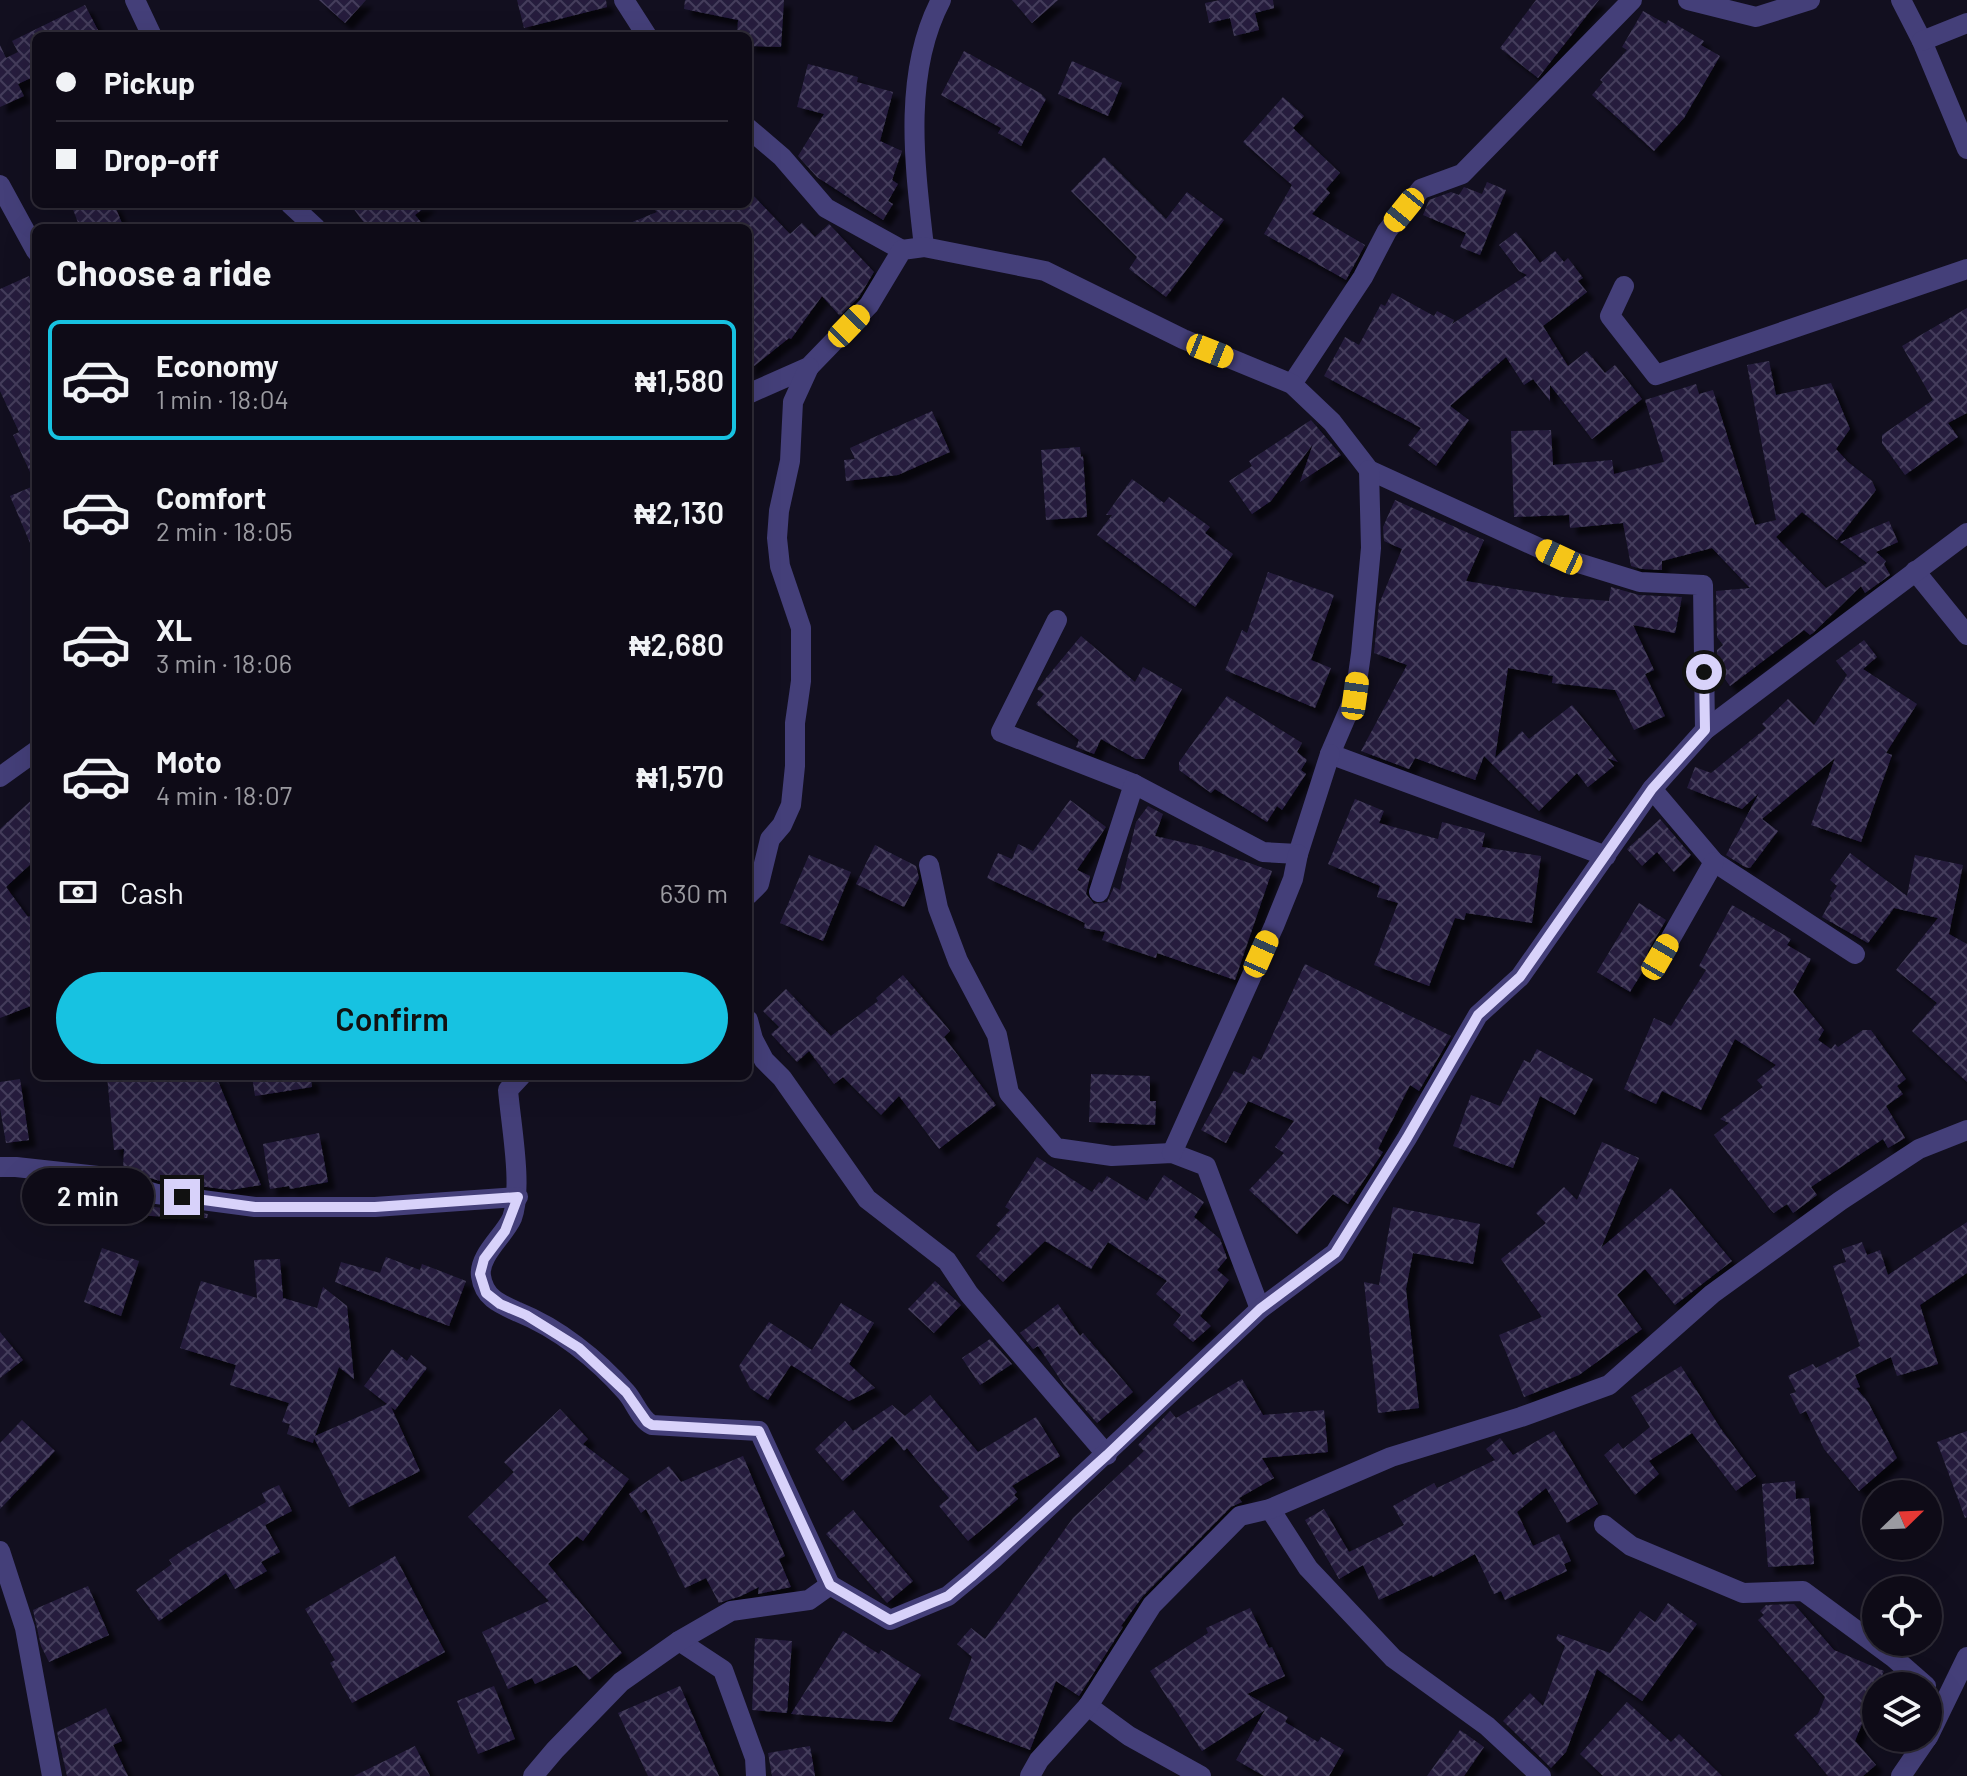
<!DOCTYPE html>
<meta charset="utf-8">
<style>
body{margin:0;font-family:Barlow,sans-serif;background:#171420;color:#f1f3f6;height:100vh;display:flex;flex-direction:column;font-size:30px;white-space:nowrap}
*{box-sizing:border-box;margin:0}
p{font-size:26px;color:#9b9ba1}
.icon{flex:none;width:44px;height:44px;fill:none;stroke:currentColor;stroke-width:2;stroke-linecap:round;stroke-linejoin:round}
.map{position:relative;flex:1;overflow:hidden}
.panel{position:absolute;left:32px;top:224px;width:720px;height:856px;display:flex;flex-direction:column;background:#0e0b17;border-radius:12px;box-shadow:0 8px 32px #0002,0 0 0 2px #2e2b36}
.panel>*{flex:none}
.guide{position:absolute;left:32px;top:32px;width:720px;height:176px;border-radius:12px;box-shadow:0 8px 32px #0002,0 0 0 2px #2e2b36;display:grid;align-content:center;height:176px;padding:0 24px;background:#0e0b17}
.needle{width:52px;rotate:67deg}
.controls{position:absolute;left:1862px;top:1480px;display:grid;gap:16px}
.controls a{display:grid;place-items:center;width:80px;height:80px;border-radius:50%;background:#0e0b17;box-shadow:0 8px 32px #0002,0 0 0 2px #2e2b36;font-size:40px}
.end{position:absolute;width:36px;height:36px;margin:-18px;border:10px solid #d8d2fa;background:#111;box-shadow:0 0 0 4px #111}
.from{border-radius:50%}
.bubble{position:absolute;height:56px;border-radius:28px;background:#0e0b17;box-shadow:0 8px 32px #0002,0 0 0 2px #2e2b36;font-size:26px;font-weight:600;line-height:56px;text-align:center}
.car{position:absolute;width:24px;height:48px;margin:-24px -12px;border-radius:10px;box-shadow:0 0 6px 2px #0007;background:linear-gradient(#f5c518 24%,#345 0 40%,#f5c518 0 76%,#345 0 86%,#f5c518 0)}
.guide b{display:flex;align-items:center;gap:28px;height:76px;font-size:30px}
.guide b+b{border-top:2px solid #2e2b36}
.guide i{width:20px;height:20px;background:#f1f3f6}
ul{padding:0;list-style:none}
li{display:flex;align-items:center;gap:24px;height:120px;margin:0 16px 12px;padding:0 8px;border:4px solid transparent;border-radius:12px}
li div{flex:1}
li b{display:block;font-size:30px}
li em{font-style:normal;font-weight:600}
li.current{border-color:#17c2e1}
li>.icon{width:72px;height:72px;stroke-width:1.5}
h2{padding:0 24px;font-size:36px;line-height:96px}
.pay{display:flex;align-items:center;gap:20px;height:88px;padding:0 24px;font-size:30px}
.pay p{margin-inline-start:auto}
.primary-button{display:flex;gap:16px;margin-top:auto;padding:16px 24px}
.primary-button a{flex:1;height:92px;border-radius:48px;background:#17c2e1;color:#111;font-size:32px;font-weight:600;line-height:92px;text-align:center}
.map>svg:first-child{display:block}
.building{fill:url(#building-cross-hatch);filter:url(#shadow)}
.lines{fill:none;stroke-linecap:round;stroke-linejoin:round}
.street{stroke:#443f79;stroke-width:20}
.route{stroke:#d8d2fa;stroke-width:10}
</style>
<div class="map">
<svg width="1967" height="1776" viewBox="0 0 1967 1776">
<defs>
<pattern id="building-cross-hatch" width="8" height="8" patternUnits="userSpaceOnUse" patternTransform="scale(2)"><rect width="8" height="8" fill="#251d3e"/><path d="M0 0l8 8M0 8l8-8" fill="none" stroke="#443d5b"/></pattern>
<filter id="shadow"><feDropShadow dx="7" dy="7" stdDeviation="2" flood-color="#0009"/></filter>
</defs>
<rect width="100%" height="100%" fill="#120f1f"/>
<g class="building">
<polygon points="319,0 366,0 345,23"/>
<polygon points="517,0 606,0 607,7 524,28"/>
<polygon points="685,0 784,0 781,47 748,46 748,36 737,36 738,20 684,9"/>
<polygon points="1012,0 1058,0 1032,23"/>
<polygon points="1220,0 1273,0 1274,8 1255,13 1259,30 1234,36 1230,18 1209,23 1205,3"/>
<polygon points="1536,0 1599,0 1538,78 1500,48"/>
<polygon points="85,5 101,36 36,36 36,89 31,78 18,84 24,96 0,107 0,45 6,58 18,52 12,41"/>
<polygon points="1643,11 1666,24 1668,20 1704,41 1701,45 1720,56 1684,118 1654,151 1592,95 1603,82 1600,80 1627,50 1622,47"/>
<polygon points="964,51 1040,93 1046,99 1021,146 998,133 1001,128 941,95"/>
<polygon points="1072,61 1122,83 1108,116 1058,94"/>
<polygon points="808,64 858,77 857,82 893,92 880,141 902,151 892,180 898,184 888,201 893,204 883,220 817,177 798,156 824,114 797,107"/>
<polygon points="1283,97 1304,116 1293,128 1340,173 1326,189 1330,193 1312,214 1365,245 1346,280 1264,234 1292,185 1243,142"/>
<polygon points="1104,157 1166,219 1187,192 1224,220 1166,297 1129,269 1137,257 1071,191"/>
<polygon points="1487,182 1506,190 1480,255 1460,247 1466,233 1423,215 1429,200 1451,192 1459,195 1464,187 1482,194"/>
<polygon points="748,190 790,234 802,223 815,237 829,224 831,226 874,272 859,297 840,316 822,296 791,339 789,338 748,371 748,228 620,227 657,212 649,204 748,204"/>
<polygon points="71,204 114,204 124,228 80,228"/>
<polygon points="350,204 429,204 415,215 426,228 368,228"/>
<polygon points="1516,232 1540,263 1555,251 1564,262 1568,258 1583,278 1578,281 1587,292 1543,326 1568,366 1587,351 1605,373 1615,365 1642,399 1592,439 1550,385 1550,401 1533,379 1524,385 1506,357 1450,406 1469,420 1436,466 1408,445 1421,428 1324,376 1345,337 1359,345 1381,304 1385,306 1392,293 1434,316 1437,311 1454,320 1452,324 1527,275 1519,271 1499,245"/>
<polygon points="29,276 36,291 36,485 13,435 19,432 0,391 0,289"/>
<polygon points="1967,308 1967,413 1948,423 1958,437 1905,475 1882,443 1882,435 1933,400 1902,346"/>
<polygon points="1769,361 1776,395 1831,383 1850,429 1836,449 1848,462 1872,481 1876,490 1837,540 1802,512 1776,537 1826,588 1867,563 1840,542 1889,521 1898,542 1876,552 1886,561 1884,564 1890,575 1865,593 1861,586 1813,633 1810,635 1804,630 1730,686 1717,668 1717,650 1723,645 1717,637 1716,591 1750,588 1712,548 1662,561 1662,570 1642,569 1631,566 1623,523 1570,528 1569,515 1514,517 1511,431 1551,430 1553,465 1612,460 1614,474 1664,462 1645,400 1696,384 1699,394 1713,390 1755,525 1776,520 1747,365"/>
<polygon points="932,411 950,452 898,475 846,481 844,460 855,459 850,448"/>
<polygon points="1311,420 1341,455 1300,482 1313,444 1271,501 1252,514 1229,481 1252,466 1249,461"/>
<polygon points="1080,447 1081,457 1083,456 1087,517 1046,520 1041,450"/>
<polygon points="1132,479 1164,503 1169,497 1210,527 1205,533 1233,554 1195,607 1097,535 1112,515 1106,515"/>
<polygon points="36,485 36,557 10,496"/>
<polygon points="1395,500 1484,540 1466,581 1563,597 1609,601 1611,587 1639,595 1682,597 1675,633 1633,625 1654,670 1645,674 1665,716 1634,730 1615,690 1552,683 1553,676 1508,668 1495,758 1522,731 1529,739 1572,705 1618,762 1607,758 1614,766 1588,787 1577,773 1539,811 1484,756 1475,780 1415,758 1409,769 1361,751 1407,665 1374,653 1379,604 1402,549 1384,541 1383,527"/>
<polygon points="1268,572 1334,595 1311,660 1331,668 1315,708 1225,670 1242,630 1247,633"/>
<polygon points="1081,636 1135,682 1143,667 1182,689 1144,759 1136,759 1101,739 1094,754 1076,747 1079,740 1036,704 1044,694 1037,689"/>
<polygon points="1864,640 1877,657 1863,669 1917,704 1886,753 1892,755 1861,842 1811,825 1835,758 1762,819 1778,831 1750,868 1745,867 1726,855 1759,793 1742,809 1687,788 1695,767 1711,773 1766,728 1762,724 1788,699 1814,725 1847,675 1836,661"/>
<polygon points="1227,696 1302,743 1297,752 1307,760 1301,770 1306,774 1282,810 1277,806 1267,822 1215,789 1211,793 1179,770 1179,762"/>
<polygon points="36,796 36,859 6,887 28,917 36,914 36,1004 0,1018 0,829"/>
<polygon points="1355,799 1384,811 1379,823 1438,839 1442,822 1485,833 1482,847 1541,856 1532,923 1466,913 1464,920 1455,918 1429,986 1374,965 1398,903 1377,897 1380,886 1328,864"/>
<polygon points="1070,800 1106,827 1077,870 1090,876 1086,894 1094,904 1107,902 1114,887 1120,890 1136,822 1148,806 1163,814 1155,836 1204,847 1272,871 1235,980 1157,953 1156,958 1102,940 1105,932 1084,928 1085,923 987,878 998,853 1012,859 1018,844 1033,851"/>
<polygon points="1660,819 1691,855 1674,872 1657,852 1642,866 1627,849"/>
<polygon points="875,845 916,866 919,878 904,907 856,884"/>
<polygon points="1850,853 1907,896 1915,855 1963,865 1949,934 1967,944 1967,1082 1912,1031 1937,1003 1896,970 1938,918 1894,908 1868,943 1822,917 1832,898 1830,896 1837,886 1830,880"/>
<polygon points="809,855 851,872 823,941 780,923"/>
<polygon points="1639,903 1666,920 1648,951 1648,963 1630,992 1597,972"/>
<polygon points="1732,905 1791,939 1787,945 1811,959 1793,992 1824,1030 1818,1040 1831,1049 1835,1044 1838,1047 1863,1030 1871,1030 1906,1079 1897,1086 1903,1094 1886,1106 1905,1138 1888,1148 1883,1139 1811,1187 1817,1195 1793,1213 1787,1204 1774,1213 1769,1208 1714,1135 1729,1123 1720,1119 1763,1087 1757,1080 1776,1065 1735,1039 1701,1110 1662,1091 1656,1104 1624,1089 1654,1018 1671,1026 1706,970 1699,966"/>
<polygon points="1305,964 1451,1036 1419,1091 1410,1085 1378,1149 1383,1152 1348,1204 1333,1194 1297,1234 1249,1190 1284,1153 1275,1147 1294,1121 1248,1101 1226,1143 1201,1130 1234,1071 1244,1075 1253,1056 1261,1060"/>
<polygon points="903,975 950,1031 944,1037 996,1105 939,1149 899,1096 881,1115 843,1077 834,1084 809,1051 797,1062 771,1034 779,1027 763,1011 786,989 831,1036 878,1001 876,998"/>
<polygon points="1537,1049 1593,1079 1575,1115 1540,1096 1513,1168 1453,1146 1471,1095 1500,1106 1524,1060 1530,1063"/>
<polygon points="1091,1074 1150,1076 1150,1101 1156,1101 1155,1125 1089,1122"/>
<polygon points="107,1076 216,1076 261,1185 230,1190 160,1181 123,1170 124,1149 114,1150"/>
<polygon points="252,1076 311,1076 312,1087 255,1096"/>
<polygon points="20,1079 29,1140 6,1143 0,1108 0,1082"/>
<polygon points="319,1133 328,1182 290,1189 289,1186 270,1189 263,1144"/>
<polygon points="1602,1142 1639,1158 1601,1248 1671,1188 1732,1261 1675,1305 1645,1269 1617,1295 1642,1329 1579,1375 1524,1397 1499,1335 1542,1317 1501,1259 1546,1223 1536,1213 1564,1187 1577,1200"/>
<polygon points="1037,1157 1092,1192 1099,1182 1102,1184 1107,1176 1147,1201 1164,1175 1204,1202 1194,1217 1220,1239 1227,1258 1217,1270 1229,1280 1200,1316 1211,1326 1193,1342 1173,1325 1181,1315 1156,1294 1167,1281 1108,1242 1091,1269 1045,1241 1003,1282 976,1256 1001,1229 996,1225 1010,1210 1005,1207"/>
<polygon points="122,1197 155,1207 208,1214 207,1218 122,1215"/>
<polygon points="1393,1207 1480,1224 1473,1264 1413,1253 1406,1289 1419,1408 1378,1413 1364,1282 1379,1285"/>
<polygon points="1967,1222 1967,1273 1920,1305 1938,1364 1897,1376 1891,1357 1855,1375 1860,1387 1856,1388 1868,1402 1897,1458 1859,1491 1824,1449 1806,1411 1800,1414 1790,1394 1796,1392 1788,1376 1813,1364 1816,1368 1860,1346 1833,1266 1846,1262 1842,1249 1862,1242 1867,1255 1880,1250 1888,1275"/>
<polygon points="102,1248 139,1261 121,1316 84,1302"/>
<polygon points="386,1257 420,1270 422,1264 466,1281 449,1326 335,1282 341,1262 380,1273"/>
<polygon points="280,1259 283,1298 317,1308 323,1287 347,1306 354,1379 339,1367 315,1436 387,1404 364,1386 392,1349 407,1361 411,1355 427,1368 395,1410 391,1407 420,1471 349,1507 314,1438 313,1443 287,1434 290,1424 282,1422 289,1403 230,1385 236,1365 180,1348 201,1281 257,1298 254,1260"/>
<polygon points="935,1281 961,1305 934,1333 908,1309"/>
<polygon points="841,1303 874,1323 849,1364 875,1388 849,1401 791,1365 768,1400 750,1388 739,1366 769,1322 812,1350"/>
<polygon points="1058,1304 1080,1336 1083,1333 1133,1392 1097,1423 1064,1385 1038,1346 1033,1349 1020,1333"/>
<polygon points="0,1332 23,1360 0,1378"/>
<polygon points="990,1339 1012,1364 980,1385 962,1358"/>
<polygon points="1681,1366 1721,1429 1756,1476 1736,1491 1692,1433 1649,1461 1659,1474 1635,1495 1604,1455 1618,1443 1623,1449 1650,1427 1631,1397"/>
<polygon points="1242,1379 1263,1415 1324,1410 1328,1452 1262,1458 1274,1478 1239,1498 1242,1502 1231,1507 1143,1596 1121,1626 1123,1627 1079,1696 1056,1681 1030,1750 949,1719 972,1657 957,1644 971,1628 985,1639 1073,1518 1144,1451 1138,1445 1170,1411 1176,1418"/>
<polygon points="930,1395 978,1452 1036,1417 1060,1456 1012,1486 1017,1492 1014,1495 1018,1499 968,1541 939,1506 949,1498 907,1448 904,1451 892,1436 843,1481 815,1449 845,1421 853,1431 892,1405 905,1416"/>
<polygon points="560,1409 588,1439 583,1444 629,1479 583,1541 577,1536 548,1564 622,1653 589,1680 576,1665 535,1684 532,1678 508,1689 482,1632 549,1601 468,1517 514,1472 504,1462"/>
<polygon points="22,1420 55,1451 0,1509 0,1443"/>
<polygon points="1554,1431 1598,1504 1567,1523 1546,1488 1517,1512 1533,1546 1559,1534 1571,1561 1564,1564 1567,1571 1505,1600 1501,1591 1494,1594 1475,1554 1433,1577 1432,1575 1379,1600 1363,1565 1339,1579 1305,1520 1324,1509 1349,1552 1404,1525 1393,1506 1434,1483 1437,1488 1495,1460 1486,1449 1500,1438 1513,1455"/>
<polygon points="1967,1431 1967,1517 1965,1518 1937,1442"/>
<polygon points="743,1456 785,1556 779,1559 791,1587 758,1594 759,1587 741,1596 719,1603 706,1578 685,1588 646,1509 641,1513 629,1494 669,1466 681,1482"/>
<polygon points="1795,1481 1796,1499 1809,1498 1814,1564 1768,1567 1762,1484"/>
<polygon points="279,1485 292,1511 265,1525 280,1552 261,1562 267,1571 235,1589 226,1573 159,1621 136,1590 172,1564 169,1560 186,1548 266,1502 262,1493"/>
<polygon points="853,1510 913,1581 887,1603 826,1534"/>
<polygon points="395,1556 445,1652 352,1703 330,1663 335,1660 305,1609"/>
<polygon points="88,1586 109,1635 49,1662 41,1646 33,1610"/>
<polygon points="1668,1603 1697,1624 1642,1701 1597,1669 1566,1752 1551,1768 1503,1721 1530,1693 1543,1706 1565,1646 1556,1639 1558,1634 1610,1653 1640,1611 1655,1622"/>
<polygon points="1794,1604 1834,1650 1884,1671 1855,1741 1876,1765 1863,1776 1828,1776 1794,1735 1818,1714 1825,1697 1758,1620 1764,1615 1760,1611 1766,1605"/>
<polygon points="1250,1608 1269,1648 1272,1647 1285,1676 1247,1694 1288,1717 1285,1722 1318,1742 1321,1737 1344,1750 1329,1776 1264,1776 1236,1760 1265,1710 1202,1751 1150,1671 1208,1633 1206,1628"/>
<polygon points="843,1631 879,1654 881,1650 921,1675 892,1722 791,1714"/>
<polygon points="755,1638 792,1641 787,1713 752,1710"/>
<polygon points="494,1686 515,1739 478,1754 457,1701"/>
<polygon points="680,1686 719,1776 648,1776 618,1713"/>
<polygon points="1627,1702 1671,1742 1679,1734 1722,1776 1603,1776 1580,1754"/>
<polygon points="106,1708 122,1741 113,1745 128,1776 67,1776 57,1732"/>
<polygon points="1460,1730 1484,1747 1464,1776 1427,1776"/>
<polygon points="415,1746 430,1776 354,1776"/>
<polygon points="810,1746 815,1776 772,1776 768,1753"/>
</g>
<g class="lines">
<g class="street">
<polyline points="135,0 152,36"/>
<polyline points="624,0 647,36"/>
<polyline points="1688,0 1756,17 1810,0"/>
<polyline points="1901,0 1922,41 1967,149"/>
<polyline points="1922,41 1967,23"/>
<polyline points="748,128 782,157 826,208 902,250"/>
<polyline points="0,185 36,251"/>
<polyline points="290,204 316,228"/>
<path d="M 924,247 C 915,167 902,74 941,0"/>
<polyline points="1624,286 1610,316 1656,375 1967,269"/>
<polyline points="1292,384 1363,277 1387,231 1421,189 1462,174 1632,0"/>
<polyline points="748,394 809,367 869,305 902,250 924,247 1045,271 1183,339 1292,384 1332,422 1369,470 1559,557 1640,582 1703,585 1705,730"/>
<polyline points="1369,470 1371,548 1361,654 1355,696 1330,754 1606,856"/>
<polyline points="1915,571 1967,635"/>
<polyline points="1057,620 1001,732 1134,784"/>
<polyline points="0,777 36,751"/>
<polyline points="1652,789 1714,862 1855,954"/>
<polyline points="929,865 938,908 958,961 997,1035 1009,1093 1056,1148 1112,1156 1172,1153 1206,1166 1260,1309"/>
<polyline points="1099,892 1134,784 1263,852 1298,854 1330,754"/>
<polyline points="748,895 759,884 770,839 782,825 791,805 795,766 795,723 801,681 801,628 780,566 777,538 779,511 790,461 793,402 809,367"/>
<polyline points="1660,957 1714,862"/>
<polyline points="748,1020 753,1039 764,1060 782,1078 867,1199 947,1261 969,1294 1107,1455"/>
<path d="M 521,1076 L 508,1090 C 511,1125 523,1188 512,1218 C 504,1236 478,1256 481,1276 C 484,1298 500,1304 518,1312 C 558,1328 597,1359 626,1392 C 635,1402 640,1419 652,1425 L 759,1431 L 830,1585"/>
<polyline points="1172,1153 1274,926 1293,879 1298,854"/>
<polyline points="0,1167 16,1167 98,1176 157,1194 255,1207 375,1207 518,1197"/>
<polyline points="1270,1509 1308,1568 1393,1658 1487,1726 1541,1776"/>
<polyline points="1604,1525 1631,1546 1743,1593 1803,1591 1894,1658 1926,1686"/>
<polyline points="0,1551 25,1628 52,1776"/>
<polyline points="679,1641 723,1670 755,1758 756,1776"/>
<polyline points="1088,1706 1129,1736 1201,1776"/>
<polyline points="1928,1737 1967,1657"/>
<polyline points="533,1776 555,1750 621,1682 679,1641 731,1611 809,1600 830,1585 890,1620 948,1596 994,1558 1260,1309 1335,1253 1407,1138 1478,1015 1520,977 1652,789 1705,730 1967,533"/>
<polyline points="1030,1776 1039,1760 1088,1706 1152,1605 1240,1516 1270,1509 1391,1457 1521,1417 1609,1385 1712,1294 1840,1201 1919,1149 1967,1130"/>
<polyline points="1901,1776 1927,1738"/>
</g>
</g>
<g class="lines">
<polyline class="route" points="182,1197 255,1207 375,1207 518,1197 505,1231 484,1259 480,1274 486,1293 500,1304 526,1315 579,1348 626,1392 647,1422 652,1425 759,1431 830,1585 890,1620 948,1596 971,1577 1107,1455 1260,1309 1335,1253 1407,1138 1478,1015 1520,977 1652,789 1705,730 1704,672"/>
</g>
</svg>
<div class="controls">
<a><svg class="needle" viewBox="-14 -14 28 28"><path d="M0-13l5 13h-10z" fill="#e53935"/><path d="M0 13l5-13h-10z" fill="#9b9ba1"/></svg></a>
<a><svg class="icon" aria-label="locate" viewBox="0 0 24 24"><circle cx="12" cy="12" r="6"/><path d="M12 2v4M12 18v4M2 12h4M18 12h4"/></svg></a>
<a><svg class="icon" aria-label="layers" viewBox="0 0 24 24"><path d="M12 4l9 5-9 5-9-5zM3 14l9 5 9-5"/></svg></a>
</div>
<i class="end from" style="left:1704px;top:672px"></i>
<i class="end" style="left:182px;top:1197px"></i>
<div class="bubble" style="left:22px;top:1168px;width:132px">2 min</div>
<i class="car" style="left:1404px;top:210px;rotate:219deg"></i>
<i class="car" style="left:849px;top:326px;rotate:44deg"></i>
<i class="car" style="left:1210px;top:351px;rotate:112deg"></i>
<i class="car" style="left:1559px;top:557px;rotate:295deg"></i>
<i class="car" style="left:1355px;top:696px;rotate:8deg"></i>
<i class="car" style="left:1261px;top:954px;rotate:24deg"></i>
<i class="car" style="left:1660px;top:957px;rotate:30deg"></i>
<div class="guide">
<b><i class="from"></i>Pickup</b>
<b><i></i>Drop-off</b>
</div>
<section class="panel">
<h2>Choose a ride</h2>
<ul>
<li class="current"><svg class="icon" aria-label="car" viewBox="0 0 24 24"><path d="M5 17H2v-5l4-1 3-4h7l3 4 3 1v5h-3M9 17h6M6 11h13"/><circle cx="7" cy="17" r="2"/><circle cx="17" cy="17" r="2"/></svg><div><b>Economy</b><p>1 min · 18:04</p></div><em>₦1,580</em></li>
<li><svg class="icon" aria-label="car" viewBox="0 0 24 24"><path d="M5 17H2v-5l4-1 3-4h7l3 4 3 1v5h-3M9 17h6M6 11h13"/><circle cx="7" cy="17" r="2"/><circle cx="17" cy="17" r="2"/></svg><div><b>Comfort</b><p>2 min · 18:05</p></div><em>₦2,130</em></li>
<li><svg class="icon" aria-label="car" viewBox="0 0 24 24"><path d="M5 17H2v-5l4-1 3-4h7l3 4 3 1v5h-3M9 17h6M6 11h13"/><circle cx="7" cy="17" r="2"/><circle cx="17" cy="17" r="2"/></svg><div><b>XL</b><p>3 min · 18:06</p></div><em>₦2,680</em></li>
<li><svg class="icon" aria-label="car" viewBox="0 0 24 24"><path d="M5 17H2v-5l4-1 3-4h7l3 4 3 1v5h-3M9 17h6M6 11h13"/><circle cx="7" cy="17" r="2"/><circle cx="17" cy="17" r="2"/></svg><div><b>Moto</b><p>4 min · 18:07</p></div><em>₦1,570</em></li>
</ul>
<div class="pay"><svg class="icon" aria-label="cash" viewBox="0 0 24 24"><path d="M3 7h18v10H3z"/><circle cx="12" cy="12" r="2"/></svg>Cash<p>630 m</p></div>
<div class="primary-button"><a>Confirm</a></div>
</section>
</div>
